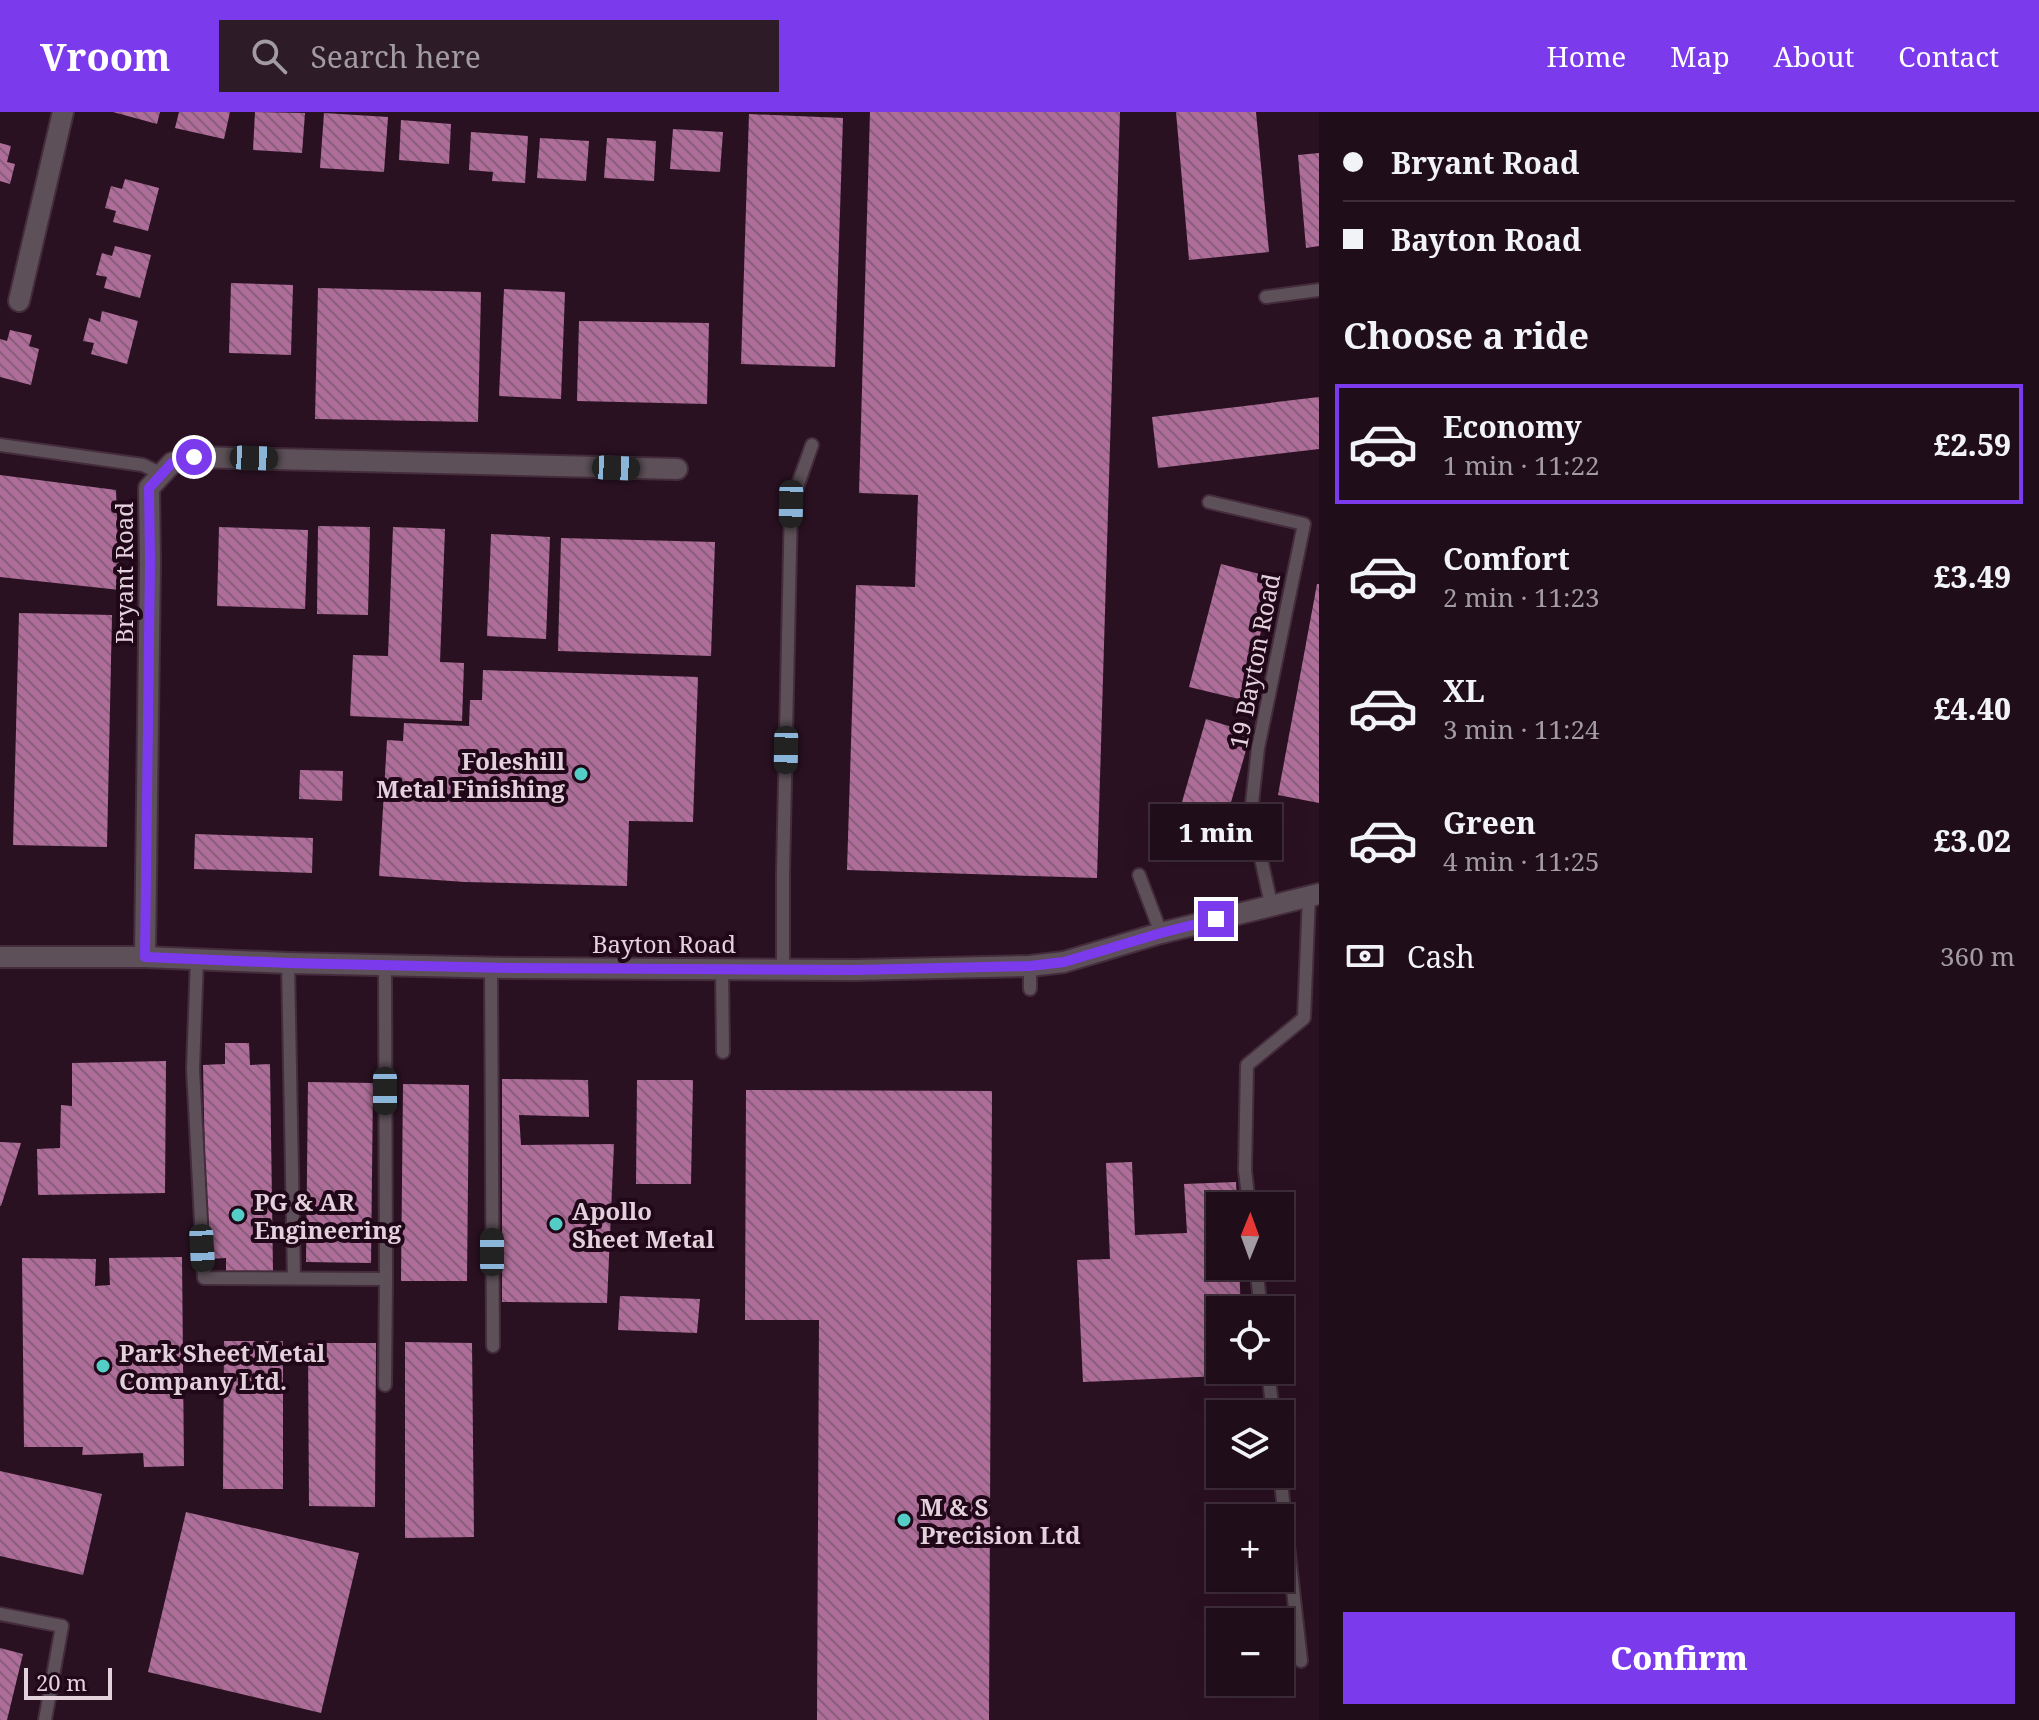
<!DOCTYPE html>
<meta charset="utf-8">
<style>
body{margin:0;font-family:"Noto Serif",serif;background:#2d1b27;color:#f1f3f6;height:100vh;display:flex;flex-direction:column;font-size:30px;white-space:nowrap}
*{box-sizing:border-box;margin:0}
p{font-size:26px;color:#a29ca2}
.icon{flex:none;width:44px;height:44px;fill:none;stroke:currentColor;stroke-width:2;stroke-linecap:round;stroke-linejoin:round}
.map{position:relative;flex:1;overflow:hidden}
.details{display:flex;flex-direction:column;background:#200d1a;width:720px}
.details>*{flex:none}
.top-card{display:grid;align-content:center;height:176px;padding:0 24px;background:#200d1a}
.needle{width:52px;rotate:1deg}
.controls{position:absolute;left:1206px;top:1080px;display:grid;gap:16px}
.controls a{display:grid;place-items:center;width:88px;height:88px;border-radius:0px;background:#200d1a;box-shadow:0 8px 32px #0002,0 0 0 2px #3d2d39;font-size:40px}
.scale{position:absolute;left:24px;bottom:20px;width:88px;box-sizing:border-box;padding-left:8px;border:4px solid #e3d1dc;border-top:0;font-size:22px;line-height:28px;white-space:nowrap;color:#e3d1dc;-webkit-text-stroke:6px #200819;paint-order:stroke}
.end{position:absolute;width:36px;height:36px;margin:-18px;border:10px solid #7c3aed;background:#fff;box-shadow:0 0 0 4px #fff}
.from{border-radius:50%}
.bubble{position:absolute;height:56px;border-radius:0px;background:#200d1a;box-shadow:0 8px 32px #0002,0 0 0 2px #3d2d39;font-size:26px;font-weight:800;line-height:56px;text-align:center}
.car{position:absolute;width:24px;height:48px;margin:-24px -12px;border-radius:10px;box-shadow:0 0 6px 2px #0007;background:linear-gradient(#222 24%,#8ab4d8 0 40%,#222 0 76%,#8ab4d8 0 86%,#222 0)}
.top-card b{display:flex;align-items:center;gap:28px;height:76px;font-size:30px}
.top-card b+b{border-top:2px solid #3d2d39}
.top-card i{width:20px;height:20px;background:#f1f3f6}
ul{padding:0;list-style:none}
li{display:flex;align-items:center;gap:24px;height:120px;margin:0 16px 12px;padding:0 8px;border:4px solid transparent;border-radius:0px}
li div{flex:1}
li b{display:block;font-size:30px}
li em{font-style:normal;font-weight:800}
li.selected{border-color:#7c3aed}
li>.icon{width:72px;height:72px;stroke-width:1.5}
h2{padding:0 24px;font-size:36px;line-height:96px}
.pay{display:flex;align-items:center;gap:20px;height:88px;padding:0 24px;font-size:30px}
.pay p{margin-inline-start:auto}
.action{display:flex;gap:16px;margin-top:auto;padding:16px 24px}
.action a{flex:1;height:92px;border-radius:0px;background:#7c3aed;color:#fff;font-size:32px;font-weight:800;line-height:92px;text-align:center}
header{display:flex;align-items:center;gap:48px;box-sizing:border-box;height:112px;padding:0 40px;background:#7c3aed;color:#fff}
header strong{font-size:38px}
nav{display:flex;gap:44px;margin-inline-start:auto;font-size:28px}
.search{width:560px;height:72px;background:#2d1b27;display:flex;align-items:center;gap:20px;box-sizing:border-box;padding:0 28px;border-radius:0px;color:#a29ca2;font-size:30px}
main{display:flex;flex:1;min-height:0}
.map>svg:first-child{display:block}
.building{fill:url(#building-back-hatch)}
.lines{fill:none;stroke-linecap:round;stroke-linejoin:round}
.service-casing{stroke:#442c3c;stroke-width:16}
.minor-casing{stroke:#442c3c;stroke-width:24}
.tertiary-casing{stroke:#442c3c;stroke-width:24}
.service{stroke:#5d5058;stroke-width:12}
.minor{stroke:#5d5058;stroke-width:20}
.tertiary{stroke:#5d5058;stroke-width:20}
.route{stroke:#7c3aed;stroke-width:10}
.poi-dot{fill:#54cdc7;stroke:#200819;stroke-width:3}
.labels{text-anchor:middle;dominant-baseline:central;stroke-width:8;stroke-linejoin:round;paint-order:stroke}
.street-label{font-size:24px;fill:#e3d1dc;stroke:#200819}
.poi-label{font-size:24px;font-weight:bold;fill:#e3d1dc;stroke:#200819;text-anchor:start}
</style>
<header>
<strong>Vroom</strong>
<div class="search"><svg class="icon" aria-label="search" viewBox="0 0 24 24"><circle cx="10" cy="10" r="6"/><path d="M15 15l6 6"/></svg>Search here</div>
<nav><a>Home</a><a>Map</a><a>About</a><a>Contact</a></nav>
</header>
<main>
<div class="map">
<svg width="1319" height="1608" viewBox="0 0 1319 1608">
<defs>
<pattern id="building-back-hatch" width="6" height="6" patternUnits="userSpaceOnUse" patternTransform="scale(2)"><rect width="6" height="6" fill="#ae6e99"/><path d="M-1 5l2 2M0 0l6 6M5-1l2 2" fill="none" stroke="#895e7b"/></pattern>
</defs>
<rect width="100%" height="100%" fill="#2a1122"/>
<g class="building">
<polygon points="113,0 160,0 157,12"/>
<polygon points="179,0 230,0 224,27 175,16"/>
<polygon points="255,0 305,1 302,41 253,38"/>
<polygon points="870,0 1120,0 1097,766 847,758 856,473 915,475 918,383 859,381"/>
<polygon points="1176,0 1256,0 1269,140 1189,148"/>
<polygon points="324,1 388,5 384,60 320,56"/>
<polygon points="749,2 843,6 835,255 741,252"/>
<polygon points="401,8 451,12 449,52 399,48"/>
<polygon points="673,17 723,20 720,60 670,57"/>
<polygon points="471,20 528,24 525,71 492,69 493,60 469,58"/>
<polygon points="540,26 589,29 586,69 537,66"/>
<polygon points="607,26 656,29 654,69 604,66"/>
<polygon points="0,31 11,34 7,50 15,52 10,72 0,69"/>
<polygon points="1319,41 1319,134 1306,136 1298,43"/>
<polygon points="125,67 159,76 148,119 113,110 116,99 105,96 111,74 122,77"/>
<polygon points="115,134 151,143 140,186 104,176 107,165 96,163 102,141 112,144"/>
<polygon points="231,171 293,173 291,243 229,241"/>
<polygon points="318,176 481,180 478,310 315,307"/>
<polygon points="504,177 565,180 561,287 499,284"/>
<polygon points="102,199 138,209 127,252 91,242 94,231 83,229 89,206 100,210"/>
<polygon points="579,209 709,211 707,292 577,289"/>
<polygon points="10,218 32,223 29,234 39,237 31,273 0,265 0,227 7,229"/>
<polygon points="1319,285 1319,337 1158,356 1152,305"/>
<polygon points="0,363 116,378 120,478 0,465"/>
<polygon points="318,414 370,415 368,503 317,502"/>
<polygon points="219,415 308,418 305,497 217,494"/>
<polygon points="393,415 445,417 440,550 464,551 462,609 350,604 353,543 388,544"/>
<polygon points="491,422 550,425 546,527 487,524"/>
<polygon points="561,426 715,430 711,544 558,539"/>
<polygon points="1221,452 1275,466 1243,588 1189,575"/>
<polygon points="1317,472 1319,472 1319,691 1278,683"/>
<polygon points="19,501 112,503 107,735 13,733"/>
<polygon points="483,558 698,565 693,710 629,709 627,774 465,770 379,764 387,628 403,629 404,611 469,614 470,588 482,588"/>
<polygon points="1206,607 1251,621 1214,749 1169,735"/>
<polygon points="300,658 343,659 342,689 299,687"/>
<polygon points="195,722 313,726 312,761 194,757"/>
<polygon points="225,931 249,931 250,953 270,952 273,1160 226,1160 226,1146 207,1147 203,953 225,952"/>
<polygon points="166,949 165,1081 38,1083 37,1037 60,1036 61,993 72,994 72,951"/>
<polygon points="502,967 588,968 589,1005 519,1003 521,1033 614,1032 607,1191 502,1190"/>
<polygon points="637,968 693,968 691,1072 636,1072"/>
<polygon points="308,970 373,971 371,1151 306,1150"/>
<polygon points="403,972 469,973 467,1169 401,1169"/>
<polygon points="746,978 992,979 989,1608 817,1608 819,1208 745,1208"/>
<polygon points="0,1030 21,1031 1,1094 0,1094"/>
<polygon points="1132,1050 1135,1123 1187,1121 1184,1072 1236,1070 1237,1094 1220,1094 1220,1154 1239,1154 1241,1198 1220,1198 1220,1258 1244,1258 1244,1263 1083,1270 1077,1148 1110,1147 1106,1051"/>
<polygon points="182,1145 184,1354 144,1355 143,1341 82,1343 83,1335 24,1335 22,1146 96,1147 95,1174 110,1173 109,1146"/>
<polygon points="620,1184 700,1187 697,1221 618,1218"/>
<polygon points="224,1229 283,1229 283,1377 223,1377"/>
<polygon points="405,1230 472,1231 474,1425 405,1426"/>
<polygon points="308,1231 376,1231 375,1395 309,1394"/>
<polygon points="0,1359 102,1382 83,1463 0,1444"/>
<polygon points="186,1400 359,1441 321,1601 148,1560"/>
<polygon points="0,1536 23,1542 7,1608 0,1608"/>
</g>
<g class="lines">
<defs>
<g id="service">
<polyline points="1266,185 1319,178"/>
<polyline points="0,333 143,353 162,362"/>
<polyline points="1209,390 1304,412 1258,636 1251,701 1271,792"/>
<polyline points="1139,763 1161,821"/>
<polyline points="197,847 193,957 204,1166 386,1167 385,853"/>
<polyline points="288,851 294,1166"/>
<polyline points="491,855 493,1234"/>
<polyline points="722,857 723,940"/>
<polyline points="783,858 783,761 791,392 812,333"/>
<polyline points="1030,877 1030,854"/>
<polyline points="1249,1094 1245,1058 1247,953 1304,906 1309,784"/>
<polyline points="1256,1154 1261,1198"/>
<polyline points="1268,1258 1273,1302"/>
<polyline points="385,1273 386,1167"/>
<polyline points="1280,1362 1301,1549"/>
<polyline points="0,1502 62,1514 45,1608"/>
</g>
<g id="minor">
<polyline points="19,189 63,0"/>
<polyline points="145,845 150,450 149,376 172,351 194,345 677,357"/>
</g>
<polyline id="tertiary" points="0,845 145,845 288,851 515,856 855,858 1030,854 1064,850 1161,821 1319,782"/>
</defs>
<use href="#service" class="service-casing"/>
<use href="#minor" class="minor-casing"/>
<use href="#tertiary" class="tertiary-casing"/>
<use href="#service" class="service"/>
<use href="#minor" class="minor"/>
<use href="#tertiary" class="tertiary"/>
</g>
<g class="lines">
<polyline class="route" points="194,345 172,351 149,376 150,450 145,845 288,851 515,856 855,858 1030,854 1064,850 1161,821 1216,807"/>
</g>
<g class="poi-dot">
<circle cx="581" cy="662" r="8"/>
<circle cx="238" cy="1103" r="8"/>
<circle cx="556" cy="1112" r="8"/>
<circle cx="103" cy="1254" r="8"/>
<circle cx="904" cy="1408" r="8"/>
</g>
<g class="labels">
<g class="street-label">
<text transform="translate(123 461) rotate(-90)">Bryant Road</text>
<text transform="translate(1254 549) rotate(-79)">19 Bayton Road</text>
<text x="664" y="831">Bayton Road</text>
</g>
<g class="poi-label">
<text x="565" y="648" text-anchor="end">Foleshill<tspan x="565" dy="28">Metal Finishing</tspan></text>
<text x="254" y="1089">PG &amp; AR<tspan x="254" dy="28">Engineering</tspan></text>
<text x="572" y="1098">Apollo<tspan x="572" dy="28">Sheet Metal</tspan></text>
<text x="119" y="1240">Park Sheet Metal<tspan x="119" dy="28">Company Ltd.</tspan></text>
<text x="920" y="1394">M &amp; S<tspan x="920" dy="28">Precision Ltd</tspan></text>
</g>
</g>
</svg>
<div class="controls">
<a><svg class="needle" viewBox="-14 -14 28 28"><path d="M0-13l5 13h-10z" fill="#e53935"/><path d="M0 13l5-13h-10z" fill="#a29ca2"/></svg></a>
<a><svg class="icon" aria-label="locate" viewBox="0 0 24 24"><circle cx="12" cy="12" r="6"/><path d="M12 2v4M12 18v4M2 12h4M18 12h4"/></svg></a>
<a><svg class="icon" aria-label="layers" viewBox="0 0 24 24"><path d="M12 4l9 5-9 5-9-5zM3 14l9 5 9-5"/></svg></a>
<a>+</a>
<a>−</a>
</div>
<div class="scale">20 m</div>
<i class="end from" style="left:194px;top:345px"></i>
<i class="end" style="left:1216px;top:807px"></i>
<div class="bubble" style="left:1150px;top:692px;width:132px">1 min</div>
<i class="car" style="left:254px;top:346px;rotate:92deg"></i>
<i class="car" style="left:616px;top:356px;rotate:92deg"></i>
<i class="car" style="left:791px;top:392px;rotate:181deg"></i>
<i class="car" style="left:786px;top:638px;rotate:181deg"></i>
<i class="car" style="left:385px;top:979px;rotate:180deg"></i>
<i class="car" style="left:202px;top:1136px;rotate:177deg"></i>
<i class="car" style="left:492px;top:1140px;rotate:0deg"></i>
</div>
<section class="details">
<div class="top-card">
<b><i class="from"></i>Bryant Road</b>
<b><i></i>Bayton Road</b>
</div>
<h2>Choose a ride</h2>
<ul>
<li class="selected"><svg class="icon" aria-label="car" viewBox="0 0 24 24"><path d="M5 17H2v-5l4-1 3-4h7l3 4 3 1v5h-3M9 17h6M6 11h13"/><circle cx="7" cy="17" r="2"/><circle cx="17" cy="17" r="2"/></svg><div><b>Economy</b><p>1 min · 11:22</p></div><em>£2.59</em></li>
<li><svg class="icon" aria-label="car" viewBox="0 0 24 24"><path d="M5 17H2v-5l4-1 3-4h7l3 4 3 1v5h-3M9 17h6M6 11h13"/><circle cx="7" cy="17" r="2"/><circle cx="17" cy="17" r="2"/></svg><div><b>Comfort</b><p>2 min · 11:23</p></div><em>£3.49</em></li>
<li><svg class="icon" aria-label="car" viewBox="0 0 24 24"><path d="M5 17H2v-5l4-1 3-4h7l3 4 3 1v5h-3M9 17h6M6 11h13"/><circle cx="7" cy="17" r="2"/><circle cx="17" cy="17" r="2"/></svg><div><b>XL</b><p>3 min · 11:24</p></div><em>£4.40</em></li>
<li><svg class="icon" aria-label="car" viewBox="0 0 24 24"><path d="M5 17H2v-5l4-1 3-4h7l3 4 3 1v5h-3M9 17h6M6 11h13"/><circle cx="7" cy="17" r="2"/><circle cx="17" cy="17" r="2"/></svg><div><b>Green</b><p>4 min · 11:25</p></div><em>£3.02</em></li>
</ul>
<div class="pay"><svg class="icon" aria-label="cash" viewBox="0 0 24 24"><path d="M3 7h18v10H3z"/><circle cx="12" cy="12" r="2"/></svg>Cash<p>360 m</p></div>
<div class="action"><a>Confirm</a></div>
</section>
</main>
